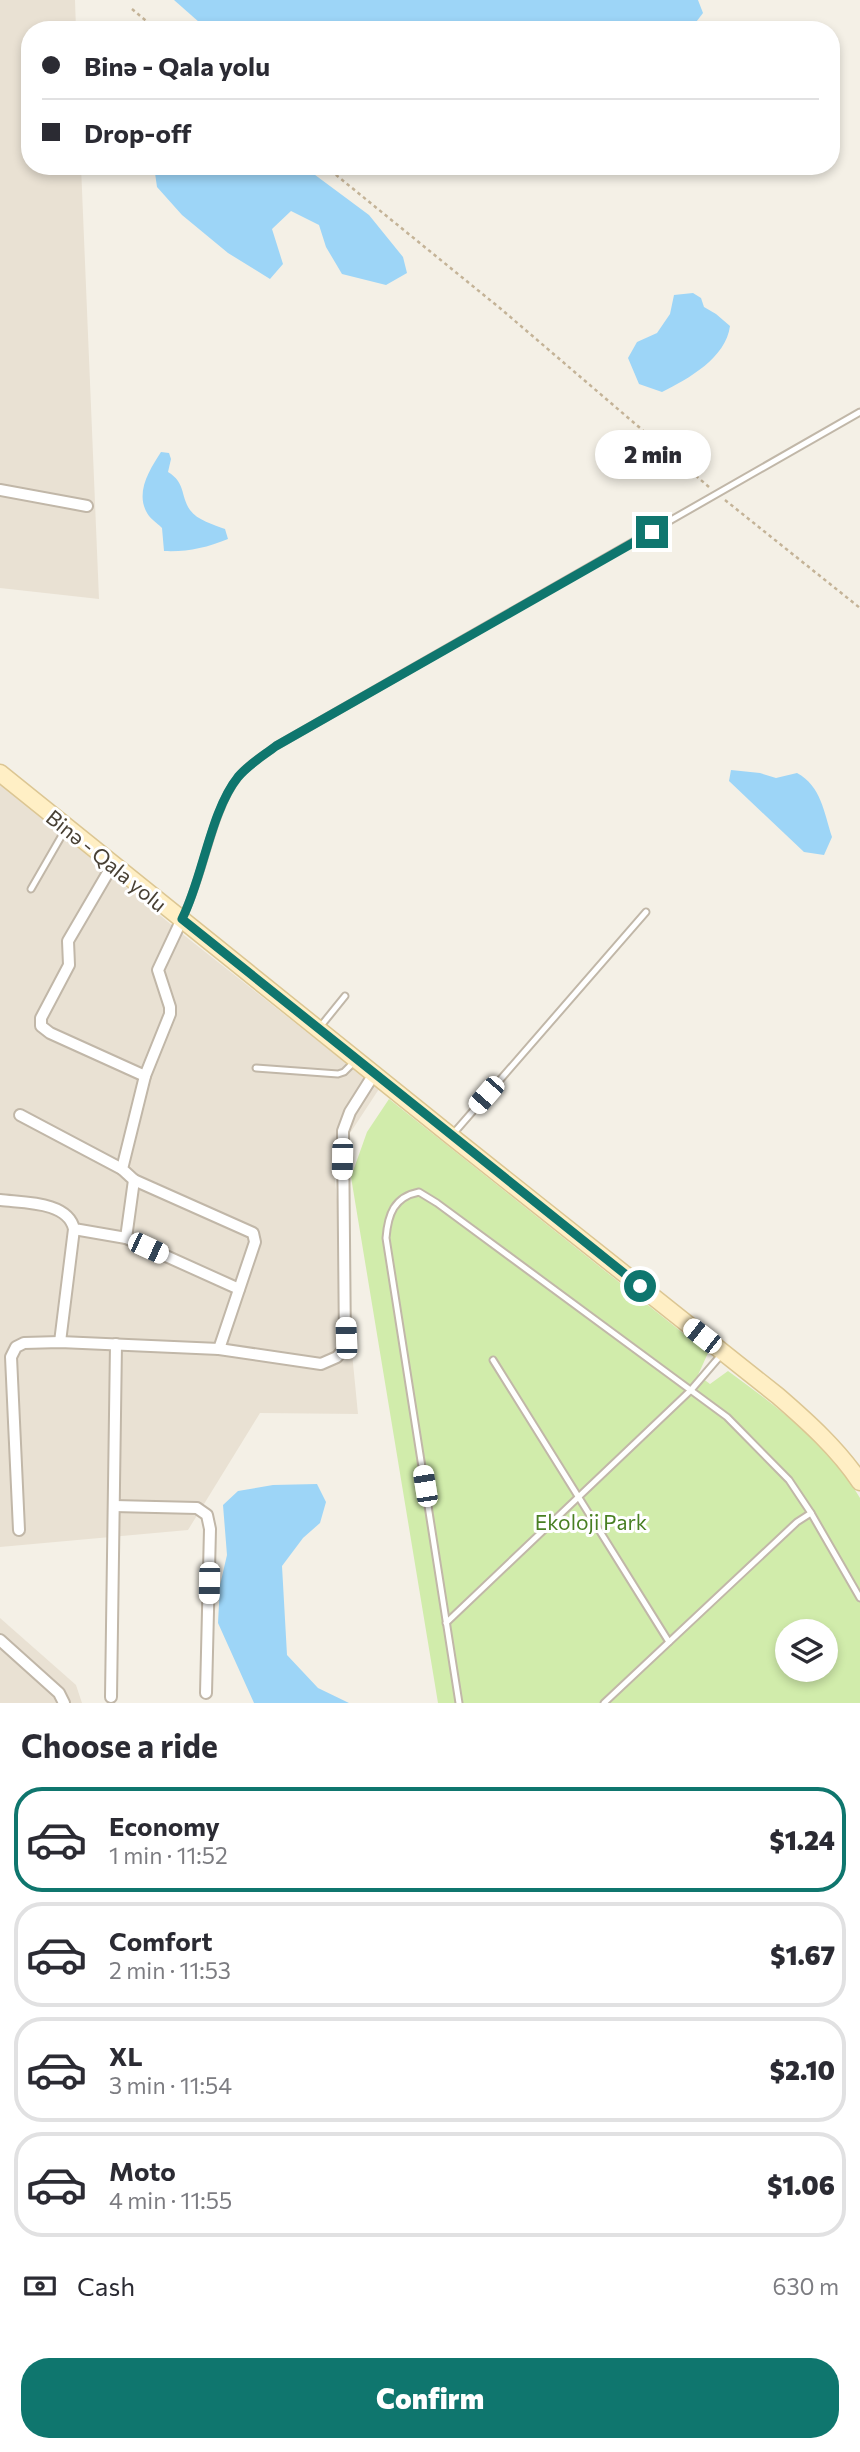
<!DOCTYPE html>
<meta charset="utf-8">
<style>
body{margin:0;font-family:Commissioner,sans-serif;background:#f2f2f3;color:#2b2b33;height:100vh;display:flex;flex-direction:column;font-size:26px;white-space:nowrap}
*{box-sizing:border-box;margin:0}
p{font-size:23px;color:#7c7c81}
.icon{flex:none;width:38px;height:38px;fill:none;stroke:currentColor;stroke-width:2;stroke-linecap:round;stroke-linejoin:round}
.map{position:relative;height:1703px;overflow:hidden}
.side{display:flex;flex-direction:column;background:#fff;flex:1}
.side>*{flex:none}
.banner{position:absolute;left:21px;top:21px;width:819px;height:154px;border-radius:28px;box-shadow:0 4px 10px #0003;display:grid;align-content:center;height:154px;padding:0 21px;background:#fff}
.controls{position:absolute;left:775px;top:1619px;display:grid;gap:14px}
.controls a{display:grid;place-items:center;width:63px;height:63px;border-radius:50%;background:#fff;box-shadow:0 4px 10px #0003;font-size:35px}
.end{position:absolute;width:32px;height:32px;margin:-16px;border:9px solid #0f766e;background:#fff;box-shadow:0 0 0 4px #fff}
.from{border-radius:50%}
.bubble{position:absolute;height:49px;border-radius:24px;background:#fff;box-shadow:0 4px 10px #0003;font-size:23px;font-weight:800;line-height:49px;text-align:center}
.car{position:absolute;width:21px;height:42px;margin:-21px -10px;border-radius:9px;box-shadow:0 0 5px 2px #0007;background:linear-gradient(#fff 24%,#345 0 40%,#fff 0 76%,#345 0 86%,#fff 0)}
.banner b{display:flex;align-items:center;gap:24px;height:66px;font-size:26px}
.banner b+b{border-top:2px solid #e1e1e2}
.banner i{width:18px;height:18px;background:#2b2b33}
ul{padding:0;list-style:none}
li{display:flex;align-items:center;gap:21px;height:105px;margin:0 14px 10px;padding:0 7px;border:4px solid #e1e1e2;border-radius:28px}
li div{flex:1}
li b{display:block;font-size:26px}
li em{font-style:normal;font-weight:800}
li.on{border-color:#0f766e}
li>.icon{width:63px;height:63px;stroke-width:1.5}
h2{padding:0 21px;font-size:32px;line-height:84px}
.pay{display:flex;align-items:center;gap:18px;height:77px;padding:0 21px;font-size:26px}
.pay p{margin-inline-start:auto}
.primary-button{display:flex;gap:14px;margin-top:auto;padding:14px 21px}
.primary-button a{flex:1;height:80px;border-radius:28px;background:#0f766e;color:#fff;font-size:28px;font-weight:800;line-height:80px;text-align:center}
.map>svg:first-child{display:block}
.residential{fill:#e9e1d3}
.green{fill:#d1ecab;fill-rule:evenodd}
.water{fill:#9dd5f7}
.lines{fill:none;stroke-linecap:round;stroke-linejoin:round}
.lane-casing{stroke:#c1b7a8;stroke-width:9}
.street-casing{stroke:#c1b7a8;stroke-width:14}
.secondary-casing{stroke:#dcc693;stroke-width:19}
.path{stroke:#c4b397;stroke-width:2.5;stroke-dasharray:3.5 3.5;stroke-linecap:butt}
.lane{stroke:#fff;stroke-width:5}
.street{stroke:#fff;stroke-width:10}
.secondary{stroke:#ffefc5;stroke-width:16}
.route{stroke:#0f766e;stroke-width:9}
.labels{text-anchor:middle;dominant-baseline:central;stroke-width:6;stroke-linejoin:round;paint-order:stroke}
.street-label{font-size:21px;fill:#484034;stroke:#fff}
.park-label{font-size:21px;fill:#487f22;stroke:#fff}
</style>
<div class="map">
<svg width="860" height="1703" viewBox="0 0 860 1703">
<rect width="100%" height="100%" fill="#f4f0e6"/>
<g class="residential">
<polygon points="0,0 75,0 76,30 30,30 30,166 81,166 99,599 0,588"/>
<polygon points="0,783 185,936 379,1089 333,1159 358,1414 260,1413 188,1530 0,1547"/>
<polygon points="0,1618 76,1685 82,1703 0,1703"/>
</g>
<path class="green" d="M 389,1099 L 708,1353 L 698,1375 L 710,1384 L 728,1371 C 777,1407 829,1445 860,1498 L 860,1703 L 438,1703 L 351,1177 L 367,1132 ZM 788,1631 L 826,1631 L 826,1670 L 788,1670 Z"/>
<g class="water">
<polygon points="174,0 698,0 703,13 690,30 208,30"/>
<polygon points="154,166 303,166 369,215 403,257 407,273 386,285 342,274 326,247 319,225 291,211 272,229 283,264 270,279 228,253 182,215 157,187"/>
<path d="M 693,293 L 701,298 L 704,307 L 716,314 L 730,326 C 726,358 688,379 662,392 L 639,384 L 628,358 L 637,342 L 657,333 L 670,314 L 674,295 Z"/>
<path d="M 161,452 L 169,453 L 171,459 L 168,472 C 186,483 180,495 190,510 C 197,520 214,525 225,529 L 228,539 C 206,548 187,552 164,551 L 162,528 C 157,523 149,518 146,511 C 136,491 150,469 161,452 Z"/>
<path d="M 731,770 L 760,773 L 776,778 L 797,773 C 821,786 824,812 832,837 L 824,855 L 804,852 L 729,781 Z"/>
<polygon points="317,1484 326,1502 320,1523 303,1538 282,1566 287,1655 318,1688 349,1703 254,1703 218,1623 220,1585 227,1555 223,1505 238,1491 273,1485"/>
</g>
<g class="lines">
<defs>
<g id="lane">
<polyline points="31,889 65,830"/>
<path d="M 183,916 C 204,876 211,810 239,776 C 249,764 263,756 276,746 L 860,412"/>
<polyline points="320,1027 345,996"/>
<polyline points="256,1068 338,1074 344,1072 354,1062"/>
<polyline points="453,1134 646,912"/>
<polyline points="493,1360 669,1642"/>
<polyline points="446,1623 691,1390 721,1355"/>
<path d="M 459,1703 L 386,1238 C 388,1214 394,1197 419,1192 L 437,1203 L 727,1417 L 789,1480 L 811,1513"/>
<polyline points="604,1703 797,1522 811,1513 860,1598"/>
</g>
<g id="street">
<polyline points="0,490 87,506"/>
<polyline points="113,864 68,941 69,965 41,1018 41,1026 50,1033 145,1076"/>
<polyline points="20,1115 122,1169"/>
<polyline points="134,1180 253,1233 255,1242 219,1349"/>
<path d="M 0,1200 C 23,1203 68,1201 74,1229 L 126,1238 L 239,1289"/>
<polyline points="126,1238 134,1180 122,1169 145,1076 170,1014 170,1007 158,970 182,919"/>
<polyline points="60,1342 74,1229"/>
<polyline points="114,1506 197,1508 207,1515 210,1529 206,1693"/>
<polyline points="19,1530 11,1357 16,1347 24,1343 60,1342 219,1349 321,1364 337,1357 345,1347 343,1131 350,1112 374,1074"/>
<polyline points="0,1640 59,1693 64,1703"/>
<polyline points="111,1697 116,1344"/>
</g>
<path id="secondary" d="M 0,773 L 451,1136 L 778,1396 C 808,1422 838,1449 860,1482"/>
</defs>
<use href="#lane" class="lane-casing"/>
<use href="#street" class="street-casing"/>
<use href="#secondary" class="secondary-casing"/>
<g class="path">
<polyline points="132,9 157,30"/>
<polyline points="325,166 501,309 709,487"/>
<polyline points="725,500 860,608"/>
</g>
<use href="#lane" class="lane"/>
<use href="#street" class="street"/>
<use href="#secondary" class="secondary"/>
</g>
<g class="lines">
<path class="route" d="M 640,1286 L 182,919 C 203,878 210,812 238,777 C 249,764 263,756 276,746 L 652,532"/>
</g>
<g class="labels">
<g class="street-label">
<text transform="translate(107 860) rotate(39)">Binə - Qala yolu</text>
</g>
<g class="park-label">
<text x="591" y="1521">Ekoloji Park</text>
</g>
</g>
</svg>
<div class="controls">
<a><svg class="icon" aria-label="layers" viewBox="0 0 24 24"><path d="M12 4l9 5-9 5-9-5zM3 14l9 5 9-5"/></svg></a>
</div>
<i class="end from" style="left:640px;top:1286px"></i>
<i class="end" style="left:652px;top:532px"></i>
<div class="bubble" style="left:595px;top:430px;width:116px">2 min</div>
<i class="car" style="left:486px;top:1095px;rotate:221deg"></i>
<i class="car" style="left:342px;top:1159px;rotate:181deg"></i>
<i class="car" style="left:148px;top:1248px;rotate:115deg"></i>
<i class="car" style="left:702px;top:1336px;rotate:308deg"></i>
<i class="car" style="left:346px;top:1338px;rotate:358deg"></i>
<i class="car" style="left:425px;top:1486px;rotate:351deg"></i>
<i class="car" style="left:209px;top:1583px;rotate:181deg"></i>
<div class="banner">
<b><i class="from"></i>Binə - Qala yolu</b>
<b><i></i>Drop-off</b>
</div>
</div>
<section class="side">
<h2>Choose a ride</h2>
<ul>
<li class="on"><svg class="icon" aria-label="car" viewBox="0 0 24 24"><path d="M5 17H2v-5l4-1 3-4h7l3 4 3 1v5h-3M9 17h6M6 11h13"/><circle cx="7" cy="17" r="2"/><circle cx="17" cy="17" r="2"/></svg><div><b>Economy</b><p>1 min · 11:52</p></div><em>$1.24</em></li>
<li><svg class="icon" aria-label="car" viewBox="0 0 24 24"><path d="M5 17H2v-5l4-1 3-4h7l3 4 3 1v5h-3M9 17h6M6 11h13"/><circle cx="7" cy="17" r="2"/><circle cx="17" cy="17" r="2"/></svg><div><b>Comfort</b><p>2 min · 11:53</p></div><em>$1.67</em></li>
<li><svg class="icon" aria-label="car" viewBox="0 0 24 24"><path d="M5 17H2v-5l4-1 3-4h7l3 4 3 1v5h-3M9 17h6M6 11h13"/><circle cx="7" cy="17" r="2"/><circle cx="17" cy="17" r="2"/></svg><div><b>XL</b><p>3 min · 11:54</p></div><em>$2.10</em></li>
<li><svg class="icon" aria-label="car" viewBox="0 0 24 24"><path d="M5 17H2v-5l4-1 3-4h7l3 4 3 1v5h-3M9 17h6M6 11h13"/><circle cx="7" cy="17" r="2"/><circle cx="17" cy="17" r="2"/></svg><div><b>Moto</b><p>4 min · 11:55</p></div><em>$1.06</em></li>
</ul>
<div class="pay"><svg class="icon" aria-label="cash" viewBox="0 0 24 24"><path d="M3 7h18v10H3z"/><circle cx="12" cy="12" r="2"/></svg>Cash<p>630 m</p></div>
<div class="primary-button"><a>Confirm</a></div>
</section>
